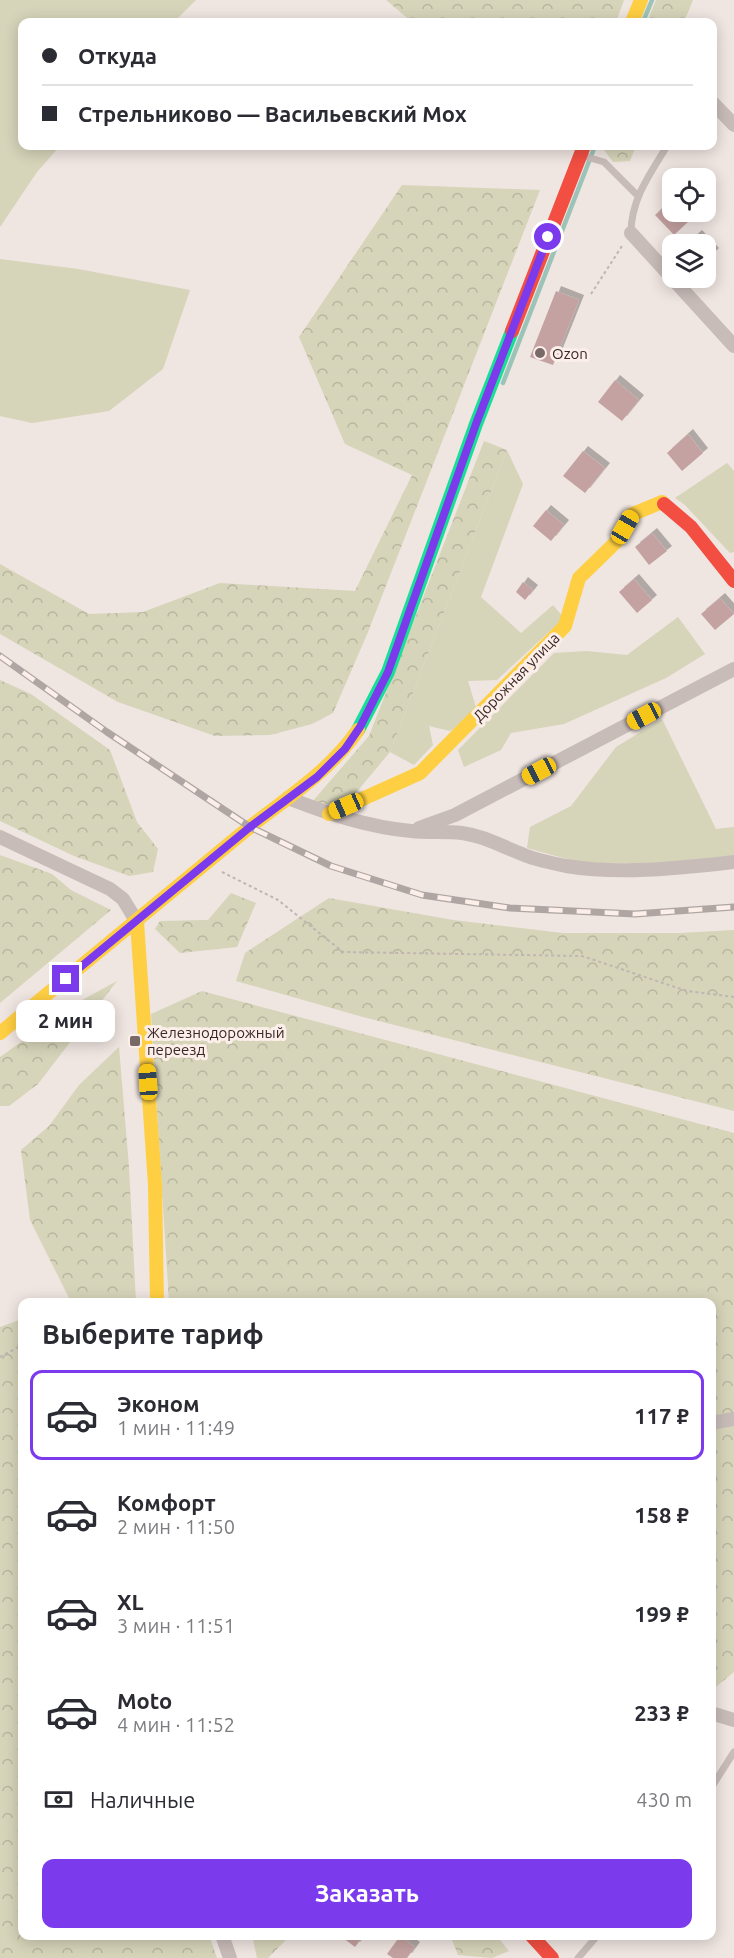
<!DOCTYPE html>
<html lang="ru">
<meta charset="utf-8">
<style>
body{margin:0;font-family:Ubuntu,sans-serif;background:#f7f7f7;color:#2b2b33;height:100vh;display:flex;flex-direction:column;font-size:22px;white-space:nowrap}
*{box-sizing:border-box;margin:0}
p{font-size:20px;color:#7c7c81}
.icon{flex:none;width:33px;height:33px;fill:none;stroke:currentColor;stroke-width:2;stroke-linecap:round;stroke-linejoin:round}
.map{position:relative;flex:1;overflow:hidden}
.side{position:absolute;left:18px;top:1298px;width:698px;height:642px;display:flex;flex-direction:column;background:#fff;border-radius:12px;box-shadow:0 3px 15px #0003}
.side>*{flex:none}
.top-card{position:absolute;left:18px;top:18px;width:699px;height:132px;border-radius:12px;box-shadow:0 3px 15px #0003;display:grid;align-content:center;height:132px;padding:0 24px;background:#fff}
.controls{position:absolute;left:662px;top:168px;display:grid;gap:12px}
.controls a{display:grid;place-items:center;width:54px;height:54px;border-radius:12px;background:#fff;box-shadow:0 3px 15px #0003;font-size:30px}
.end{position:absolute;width:27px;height:27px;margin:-14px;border:8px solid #7c3aed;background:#fff;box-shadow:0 0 0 3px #fff}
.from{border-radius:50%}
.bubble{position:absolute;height:42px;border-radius:12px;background:#fff;box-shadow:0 3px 15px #0003;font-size:20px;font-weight:700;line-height:42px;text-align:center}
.car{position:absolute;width:18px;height:36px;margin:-18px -9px;border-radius:8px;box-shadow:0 0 4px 2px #0007;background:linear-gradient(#f5c518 24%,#345 0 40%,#f5c518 0 76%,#345 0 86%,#f5c518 0)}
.top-card b{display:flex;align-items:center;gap:21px;height:57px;font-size:22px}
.top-card b+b{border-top:2px solid #e1e1e2}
.top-card i{width:15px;height:15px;background:#2b2b33}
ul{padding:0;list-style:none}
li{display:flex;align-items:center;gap:18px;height:90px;margin:0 12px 9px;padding:0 12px;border:3px solid transparent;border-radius:12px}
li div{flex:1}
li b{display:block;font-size:22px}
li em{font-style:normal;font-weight:700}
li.selected{border-color:#7c3aed}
li>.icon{width:54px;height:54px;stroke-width:1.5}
h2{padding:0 24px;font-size:27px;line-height:72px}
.pay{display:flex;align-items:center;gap:15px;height:66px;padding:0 24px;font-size:22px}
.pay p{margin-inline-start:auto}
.primary-button{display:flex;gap:12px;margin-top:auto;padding:12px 24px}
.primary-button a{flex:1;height:69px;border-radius:12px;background:#7c3aed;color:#fff;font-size:24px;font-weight:700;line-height:69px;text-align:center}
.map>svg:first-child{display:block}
.grass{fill:#d6d4b9}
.forest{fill:url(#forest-crowns)}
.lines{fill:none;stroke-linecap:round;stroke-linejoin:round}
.stream{stroke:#9bc3b8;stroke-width:4.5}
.building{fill:#c4a2a1;filter:url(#shadow)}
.path{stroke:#c0b5b2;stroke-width:2;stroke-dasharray:3 3;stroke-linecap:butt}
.lane{stroke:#c8bcb9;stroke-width:7}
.street{stroke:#c8bcb9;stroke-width:14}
.fast{stroke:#16e098;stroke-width:14}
.slow{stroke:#ffcf43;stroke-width:14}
.jam{stroke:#f24e42;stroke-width:14}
.rail-casing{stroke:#afa6a4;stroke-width:7}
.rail{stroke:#fceee8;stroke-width:4.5;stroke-dasharray:14;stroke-linecap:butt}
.route{stroke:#7c3aed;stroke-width:8}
.poi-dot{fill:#796a68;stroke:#fceee8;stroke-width:2}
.labels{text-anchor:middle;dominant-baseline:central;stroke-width:6;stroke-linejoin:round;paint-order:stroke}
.poi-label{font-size:15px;fill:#392827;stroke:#fceee8;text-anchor:start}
.street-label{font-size:15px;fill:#392827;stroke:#fceee8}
</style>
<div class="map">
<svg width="734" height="1958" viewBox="0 0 734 1958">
<defs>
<pattern id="forest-crowns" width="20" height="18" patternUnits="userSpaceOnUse" patternTransform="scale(1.5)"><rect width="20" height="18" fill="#d6d4b9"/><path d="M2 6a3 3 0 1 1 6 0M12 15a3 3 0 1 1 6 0" fill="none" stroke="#b8b69f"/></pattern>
<filter id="shadow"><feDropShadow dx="5" dy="-5" stdDeviation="0" flood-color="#0004"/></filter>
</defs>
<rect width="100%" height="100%" fill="#efe5e1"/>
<g class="grass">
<polygon points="0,0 196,0 174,22 22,22 22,146 60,146 37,172 0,227"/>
<polygon points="0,259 78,269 190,290 163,369 109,411 32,423 0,416"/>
<polygon points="507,450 523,484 481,597 521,633 553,605 564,618 497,680 468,681 478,714 450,731 429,726 433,745 414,765 390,752"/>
<polygon points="727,463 734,471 734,552 730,553 685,505 675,498"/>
<polygon points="678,617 705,654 666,678 564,724 511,733 501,750 464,767 458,750 554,653 587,651 627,655"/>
<polygon points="662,719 716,829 734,827 734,855 671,863 581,863 527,848 530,827 571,806 616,747"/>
</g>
<g class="forest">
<polygon points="386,0 624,0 616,22 412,22"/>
<polygon points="656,0 693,0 684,22 647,22"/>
<polygon points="601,146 636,146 630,161 613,162"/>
<polygon points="402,185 540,190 368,632 333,713 312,724 270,735 215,736 118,702 0,634 0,564 89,614 143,612 220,583 355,591 412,475 345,444 299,337"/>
<polygon points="484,441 507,450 390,752 344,807 312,802 369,736"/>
<polygon points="0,680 31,694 110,750 137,822 158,849 153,872 129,876 74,856 0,821"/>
<polygon points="0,855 52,874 71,890 111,910 0,1003"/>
<polygon points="231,893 256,903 237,947 180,953 155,929 160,921 208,920"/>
<polygon points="329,898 453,920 563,933 680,933 734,930 734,1111 363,1017 236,981 245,953"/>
<polygon points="117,981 38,1084 9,1106 0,1106 0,1057 71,1006"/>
<polygon points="202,991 734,1133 734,1672 711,1691 711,1302 169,1302 151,1014"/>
<polygon points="119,1047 129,1167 136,1302 71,1302 30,1220 21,1150 49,1126 79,1085"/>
<polygon points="22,1319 22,1935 209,1935 217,1958 0,1958 0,1327"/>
<polygon points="252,1935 291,1935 268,1958 257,1958"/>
<polygon points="450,1935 496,1935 509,1951 492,1958 458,1955"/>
</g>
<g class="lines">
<g class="stream">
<polyline points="643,22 652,0"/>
<polyline points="503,383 595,146"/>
</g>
</g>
<g class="building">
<polygon points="671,200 672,212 681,212 689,221 674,235 655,215"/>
<polygon points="697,235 714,253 705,261 705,244 687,244"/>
<polygon points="556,291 579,300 553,365 530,357"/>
<polygon points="615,380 639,400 622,421 598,402"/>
<polygon points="688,434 703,453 682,471 667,453"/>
<polygon points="583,451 605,468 585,493 563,476"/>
<polygon points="546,510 564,525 551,541 533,526"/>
<polygon points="652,533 667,551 649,565 635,547"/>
<polygon points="634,579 652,600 637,613 619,592"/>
<polygon points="523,582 533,590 525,600 516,592"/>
<polygon points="720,598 734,614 715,630 701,614"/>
<polygon points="339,1935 364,1935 355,1947"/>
<polygon points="400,1936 415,1947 407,1958 393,1958 387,1954"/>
</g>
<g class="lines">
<g class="path">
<polyline points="591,294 622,246"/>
<polyline points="222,872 278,900 343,952 582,956 687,991 734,997"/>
<polyline points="0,1357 22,1345"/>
</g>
<g class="lane">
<polyline points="583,156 604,162 638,196"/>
<path d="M 631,233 C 631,199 650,174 667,146"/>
<polyline points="711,1788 734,1752"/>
<polyline points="578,1958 598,1935"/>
</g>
<g class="street">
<polyline points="712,102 734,125"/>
<polyline points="631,233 734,346"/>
<path d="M 288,798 C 329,814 368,827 411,831 C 428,833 445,831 462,833 C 484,836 501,846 522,854 C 535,860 552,863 566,866 C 621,875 679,868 734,862"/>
<polyline points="419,828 455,815 734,669"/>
<polyline points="0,837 110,889 123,899 137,922"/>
<polyline points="711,1423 734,1419"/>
<polyline points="711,1713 734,1720"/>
<polyline points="222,1935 230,1958"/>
</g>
<polyline class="fast" points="358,730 388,672 476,424 512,331"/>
<g class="slow">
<polyline points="632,22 641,0"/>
<polyline points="329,814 420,773 565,626 579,578 617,541 633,514 662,502 664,504"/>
<polyline points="137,922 155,1185 157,1302"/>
<path d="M 0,1033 C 80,967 160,901 240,835 C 281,801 327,775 358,730"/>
</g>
<g class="jam">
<polyline points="512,331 584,146"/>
<polyline points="664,504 691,527 734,581"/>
<polyline points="531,1935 552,1958"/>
</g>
<defs>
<polyline id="rail" points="0,656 107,732 250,827 331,866 422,895 510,908 635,914 734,907"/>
</defs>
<use href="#rail" class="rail-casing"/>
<use href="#rail" class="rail"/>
</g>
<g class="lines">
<polyline class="route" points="66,979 250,827 317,777 345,749 360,727 388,672 476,424 548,237"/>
</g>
<g class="poi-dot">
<circle cx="540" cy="353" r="6"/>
<rect x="129" y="1035" width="12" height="12" rx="3"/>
</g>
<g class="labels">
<g class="poi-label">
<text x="552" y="353">Ozon</text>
<text x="147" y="1032">Железнодорожный<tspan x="147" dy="17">переезд</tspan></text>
</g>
<g class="street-label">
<text transform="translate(516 677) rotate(-46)">Дорожная улица</text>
</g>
</g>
</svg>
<div class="controls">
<a><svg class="icon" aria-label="locate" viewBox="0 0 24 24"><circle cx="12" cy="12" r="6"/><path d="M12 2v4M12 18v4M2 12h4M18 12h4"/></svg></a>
<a><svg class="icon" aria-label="layers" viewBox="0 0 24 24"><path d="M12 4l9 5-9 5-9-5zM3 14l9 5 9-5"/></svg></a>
</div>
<i class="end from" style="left:548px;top:237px"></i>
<i class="end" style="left:66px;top:979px"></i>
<div class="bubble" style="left:16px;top:1000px;width:99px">2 мин</div>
<i class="car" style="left:625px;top:527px;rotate:30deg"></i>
<i class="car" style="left:644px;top:716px;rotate:242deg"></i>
<i class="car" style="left:539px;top:771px;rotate:242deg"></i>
<i class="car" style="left:346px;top:806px;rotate:246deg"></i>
<i class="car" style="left:148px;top:1082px;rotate:356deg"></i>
<div class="top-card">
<b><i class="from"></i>Откуда</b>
<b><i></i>Стрельниково — Васильевский Мох</b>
</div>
<section class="side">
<h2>Выберите тариф</h2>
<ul>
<li class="selected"><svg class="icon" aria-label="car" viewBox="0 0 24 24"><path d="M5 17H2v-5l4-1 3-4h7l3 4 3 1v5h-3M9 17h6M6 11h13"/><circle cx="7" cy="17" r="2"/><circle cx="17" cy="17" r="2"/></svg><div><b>Эконом</b><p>1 мин · 11:49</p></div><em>117 ₽</em></li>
<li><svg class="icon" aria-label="car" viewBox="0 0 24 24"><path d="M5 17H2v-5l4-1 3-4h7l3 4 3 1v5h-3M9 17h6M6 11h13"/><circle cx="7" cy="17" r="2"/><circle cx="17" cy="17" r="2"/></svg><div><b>Комфорт</b><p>2 мин · 11:50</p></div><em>158 ₽</em></li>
<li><svg class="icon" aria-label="car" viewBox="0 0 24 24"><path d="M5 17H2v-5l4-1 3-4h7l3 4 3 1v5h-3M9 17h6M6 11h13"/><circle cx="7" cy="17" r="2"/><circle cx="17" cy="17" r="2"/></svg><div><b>XL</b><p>3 мин · 11:51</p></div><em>199 ₽</em></li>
<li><svg class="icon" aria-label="car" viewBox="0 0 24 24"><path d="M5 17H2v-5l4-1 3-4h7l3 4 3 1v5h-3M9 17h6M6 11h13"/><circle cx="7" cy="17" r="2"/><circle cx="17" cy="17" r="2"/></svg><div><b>Moto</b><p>4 мин · 11:52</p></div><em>233 ₽</em></li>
</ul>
<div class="pay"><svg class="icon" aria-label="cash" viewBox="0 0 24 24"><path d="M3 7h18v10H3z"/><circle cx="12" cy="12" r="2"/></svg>Наличные<p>430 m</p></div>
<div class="primary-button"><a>Заказать</a></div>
</section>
</div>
